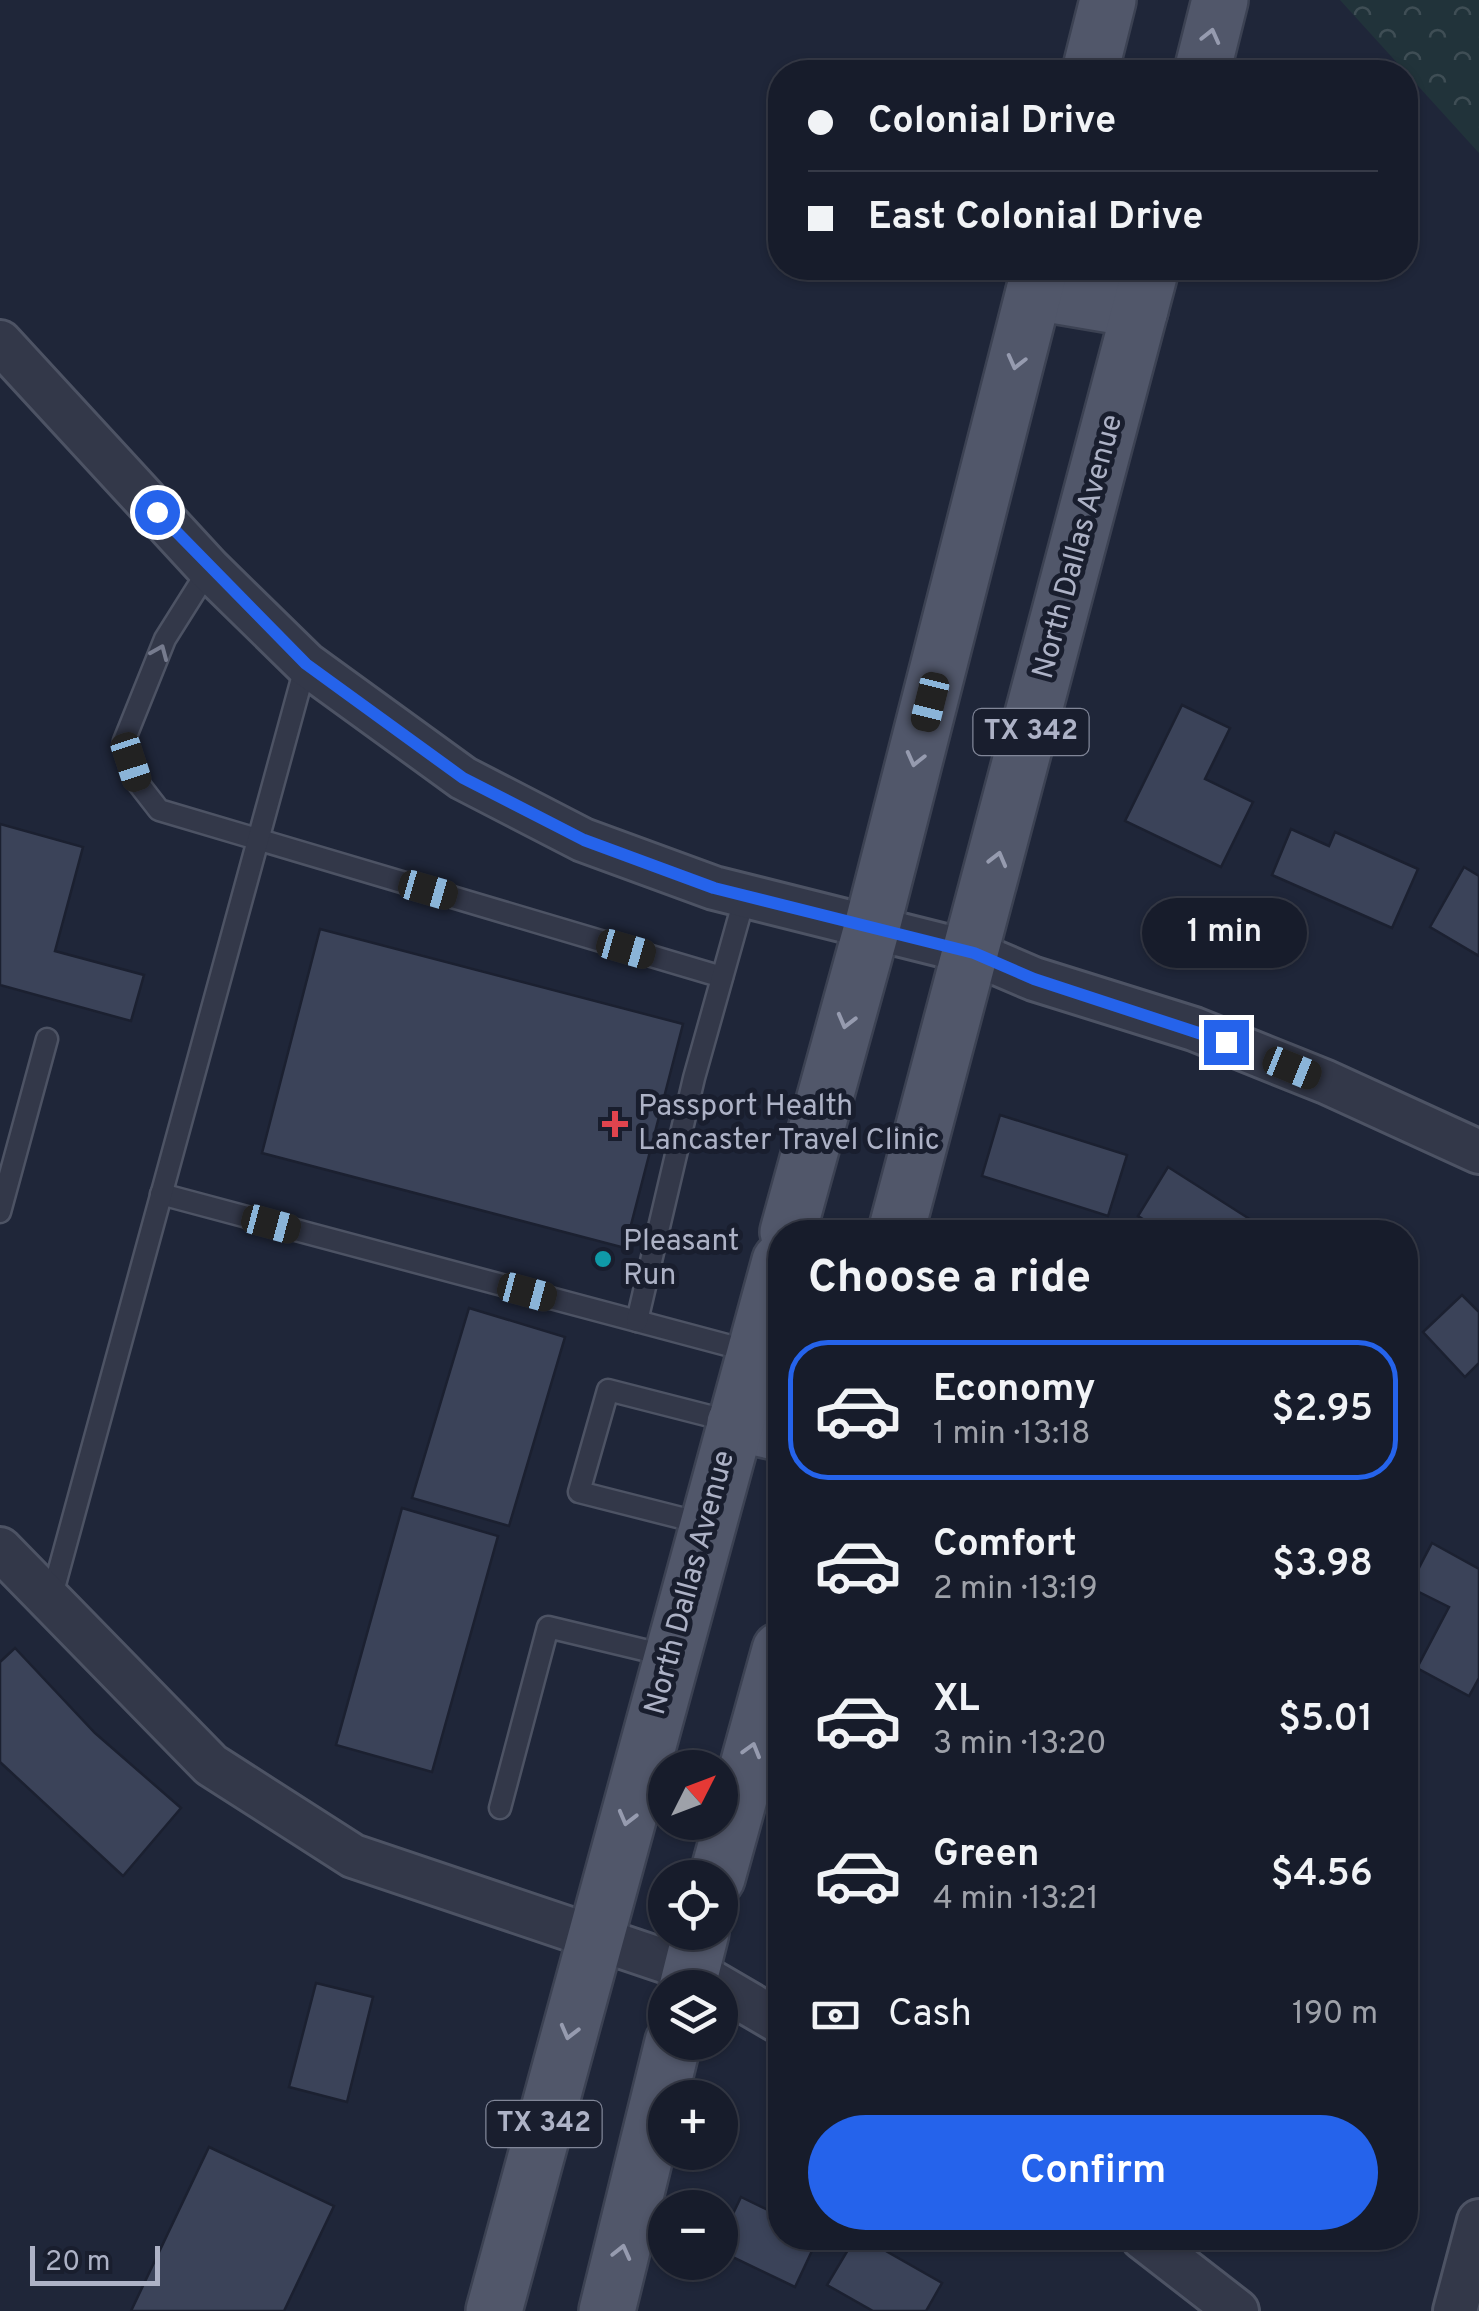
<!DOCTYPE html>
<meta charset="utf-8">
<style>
body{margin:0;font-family:Overpass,sans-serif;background:#242937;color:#f1f3f6;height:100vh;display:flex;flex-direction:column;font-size:38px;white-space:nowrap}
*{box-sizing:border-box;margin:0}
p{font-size:32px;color:#9ea1a9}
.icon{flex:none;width:55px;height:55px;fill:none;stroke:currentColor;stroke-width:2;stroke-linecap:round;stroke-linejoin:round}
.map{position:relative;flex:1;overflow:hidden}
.details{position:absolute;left:768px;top:1220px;width:650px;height:1030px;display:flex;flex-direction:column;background:#171c2b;border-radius:40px;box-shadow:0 2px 8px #0004,0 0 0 2px #363a47}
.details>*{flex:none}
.banner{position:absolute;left:768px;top:60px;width:650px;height:220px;border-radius:40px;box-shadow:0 2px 8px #0004,0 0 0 2px #363a47;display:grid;align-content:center;height:220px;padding:0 40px;background:#171c2b}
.needle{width:65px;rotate:48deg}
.tools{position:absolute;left:648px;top:1750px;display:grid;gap:20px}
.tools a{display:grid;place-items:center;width:90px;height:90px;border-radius:50%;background:#171c2b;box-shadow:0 2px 8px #0004,0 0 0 2px #363a47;font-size:50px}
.scale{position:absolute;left:30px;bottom:25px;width:130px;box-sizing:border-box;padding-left:10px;border:5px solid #adb2c6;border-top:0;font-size:28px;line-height:35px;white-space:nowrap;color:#adb2c6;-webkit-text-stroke:8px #191e2e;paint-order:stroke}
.end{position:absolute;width:45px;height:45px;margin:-22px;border:12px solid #2563eb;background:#fff;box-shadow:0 0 0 5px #fff}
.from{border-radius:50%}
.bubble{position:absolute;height:70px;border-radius:35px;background:#171c2b;box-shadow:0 2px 8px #0004,0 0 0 2px #363a47;font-size:32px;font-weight:600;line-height:70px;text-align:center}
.car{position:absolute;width:30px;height:60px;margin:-30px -15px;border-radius:12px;box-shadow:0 0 8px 2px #0007;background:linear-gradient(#222 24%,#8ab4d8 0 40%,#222 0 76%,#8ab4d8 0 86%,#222 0)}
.banner b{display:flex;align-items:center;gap:35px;height:95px;font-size:38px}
.banner b+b{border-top:2px solid #363a47}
.banner i{width:25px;height:25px;background:#f1f3f6}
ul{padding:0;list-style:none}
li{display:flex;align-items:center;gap:30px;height:140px;margin:0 20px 15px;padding:0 20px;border:5px solid transparent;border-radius:40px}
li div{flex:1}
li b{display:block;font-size:38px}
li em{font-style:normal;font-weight:600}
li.current{border-color:#2563eb}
li>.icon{width:90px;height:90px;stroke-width:1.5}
h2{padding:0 40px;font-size:45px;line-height:120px}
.pay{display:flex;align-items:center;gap:25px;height:110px;padding:0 40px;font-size:38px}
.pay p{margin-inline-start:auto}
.primary-button{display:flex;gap:20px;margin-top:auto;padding:20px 40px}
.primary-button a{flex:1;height:115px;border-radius:60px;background:#2563eb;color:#fff;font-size:40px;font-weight:600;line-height:115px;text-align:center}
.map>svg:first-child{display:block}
.forest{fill:url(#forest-crowns)}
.building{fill:#3b4359;stroke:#1b2030;stroke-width:2.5}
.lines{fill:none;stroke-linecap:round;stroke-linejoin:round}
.lane-casing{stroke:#4d5364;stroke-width:25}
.street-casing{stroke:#4d5364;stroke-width:48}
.primary-casing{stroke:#3c4253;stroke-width:60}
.lane{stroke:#333849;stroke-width:20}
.street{stroke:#333849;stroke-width:42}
.primary{stroke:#51576a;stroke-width:55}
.oneway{stroke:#969baf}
.oneway2{stroke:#767b8e}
.route{stroke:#2563eb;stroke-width:12}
.health-dot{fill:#e0444e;stroke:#191e2e;stroke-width:4}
.culture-dot{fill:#0f9aa8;stroke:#191e2e;stroke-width:4}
.labels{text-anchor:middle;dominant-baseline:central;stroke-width:10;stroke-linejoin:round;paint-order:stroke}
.shield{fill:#191e2e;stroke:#818698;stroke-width:2.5}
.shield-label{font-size:28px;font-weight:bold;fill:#adb2c6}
.street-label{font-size:30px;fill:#adb2c6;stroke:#191e2e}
.poi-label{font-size:30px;fill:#adb2c6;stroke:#191e2e;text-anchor:start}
</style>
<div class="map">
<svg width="1479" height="2311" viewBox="0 0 1479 2311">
<defs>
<pattern id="forest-crowns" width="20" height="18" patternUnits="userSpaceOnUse" patternTransform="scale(2.5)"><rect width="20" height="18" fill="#21333a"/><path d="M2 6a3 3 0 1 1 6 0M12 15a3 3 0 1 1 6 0" fill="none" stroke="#3f4e55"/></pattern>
</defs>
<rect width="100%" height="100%" fill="#1f2639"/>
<polygon class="forest" points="1340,0 1479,0 1479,153"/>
<g class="building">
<polygon points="1182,705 1230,728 1205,779 1253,802 1221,867 1125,821"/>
<polygon points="0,824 83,847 55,951 144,975 131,1021 0,985"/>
<polygon points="1291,829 1329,846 1335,832 1418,869 1392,928 1272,875"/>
<polygon points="1464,867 1479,876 1479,956 1430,927"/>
<polygon points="320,929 683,1024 625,1248 262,1153"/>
<polygon points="1000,1115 1127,1155 1108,1216 982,1176"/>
<polygon points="1168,1167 1259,1225 1254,1232 1164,1232 1138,1216"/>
<polygon points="1462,1295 1479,1312 1479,1363 1465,1377 1423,1332"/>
<polygon points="469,1308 565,1337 509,1526 412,1498"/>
<polygon points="402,1508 498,1536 432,1772 336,1745"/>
<polygon points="1432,1543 1479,1569 1479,1678 1469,1696 1417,1668 1449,1607 1409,1587"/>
<polygon points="15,1648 95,1733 181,1808 123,1876 0,1762 0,1662"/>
<polygon points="316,1983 373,1997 347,2102 289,2087"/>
<polygon points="209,2147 334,2206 284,2311 131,2311"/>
<polygon points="741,2197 780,2216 780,2238 818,2238 795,2287 720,2251 720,2241"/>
<polygon points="855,2238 863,2238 942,2283 926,2311 873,2311 827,2285"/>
</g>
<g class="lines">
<defs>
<g id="lane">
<polyline points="209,569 165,639 124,741 138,783 159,810 722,977"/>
<polyline points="161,1194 753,1352"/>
<polyline points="0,1212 47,1039"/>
<polyline points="637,1321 694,1078 745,896"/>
<polyline points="705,1524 579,1492 608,1390 733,1422"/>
<polyline points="51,1599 306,664"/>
<polyline points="500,1808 548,1627 669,1656"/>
</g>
<g id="street">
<polyline points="0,342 209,569 306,664 463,778 583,840 714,888 973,953 1034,979 1194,1029 1326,1082 1479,1152"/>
<polyline points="0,1549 211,1765 353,1856 691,1970 780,2022"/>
<polyline points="1143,2238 1237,2311"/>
<polyline points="1455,2311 1479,2221"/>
</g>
<g id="primary">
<polyline points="1090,72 1108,0"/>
<polyline points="1202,72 1220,0"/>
<polyline points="1034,292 1140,310"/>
<polyline points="788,1232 872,927 1040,268"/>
<polyline points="896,1232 1151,268"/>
<polyline points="735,1423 780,1433"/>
<polyline points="717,1878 780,1650"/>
<polyline points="687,1988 701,1932"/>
<polyline points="494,2311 780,1261"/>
<polyline points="607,2311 673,2042"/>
</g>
</defs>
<use href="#lane" class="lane-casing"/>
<use href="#street" class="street-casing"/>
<use href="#primary" class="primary-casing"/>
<use href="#lane" class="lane"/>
<use href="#street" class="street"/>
<use href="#primary" class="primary"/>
</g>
<defs><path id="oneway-chevron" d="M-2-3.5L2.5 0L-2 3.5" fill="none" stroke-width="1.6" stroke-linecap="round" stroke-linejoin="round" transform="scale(2.5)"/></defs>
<g class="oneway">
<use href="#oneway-chevron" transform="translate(1211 36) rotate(-76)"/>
<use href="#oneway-chevron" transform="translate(1016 362) rotate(104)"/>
<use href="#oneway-chevron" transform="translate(915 759) rotate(104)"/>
<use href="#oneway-chevron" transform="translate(998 859) rotate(-75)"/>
<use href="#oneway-chevron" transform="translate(846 1021) rotate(105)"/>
<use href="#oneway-chevron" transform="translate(752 1750) rotate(-74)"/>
<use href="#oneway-chevron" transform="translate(627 1818) rotate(105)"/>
<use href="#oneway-chevron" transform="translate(569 2032) rotate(105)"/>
<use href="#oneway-chevron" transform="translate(622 2252) rotate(-76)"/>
</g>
<use class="oneway2" href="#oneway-chevron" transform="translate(160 652) rotate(-67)"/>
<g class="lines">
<polyline class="route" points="157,512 306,664 463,778 584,840 714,888 974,953 1034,979 1226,1042"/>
</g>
<path class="health-dot" d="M610 1109h10v10h10v10h-10v10h-10v-10h-10v-10h10z"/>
<circle class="culture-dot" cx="603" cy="1259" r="10"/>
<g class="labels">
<g class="shield">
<rect x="973.5" y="709" width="115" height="46" rx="8"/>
<rect x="486.5" y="2101" width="115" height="46" rx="8"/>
</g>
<g class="shield-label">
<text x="1031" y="732">TX 342</text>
<text x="544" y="2124">TX 342</text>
</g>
<g class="street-label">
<text transform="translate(1079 547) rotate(-75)">North Dallas Avenue</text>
<text transform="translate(691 1583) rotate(-75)">North Dallas Avenue</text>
</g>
<g class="poi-label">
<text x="638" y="1107">Passport Health<tspan x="638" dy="34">Lancaster Travel Clinic</tspan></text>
<text x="623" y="1242">Pleasant<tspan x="623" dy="34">Run</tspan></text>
</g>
</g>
</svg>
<div class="tools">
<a><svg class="needle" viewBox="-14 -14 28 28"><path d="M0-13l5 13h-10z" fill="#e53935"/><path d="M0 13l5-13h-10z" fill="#9ea1a9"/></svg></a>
<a><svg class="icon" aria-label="locate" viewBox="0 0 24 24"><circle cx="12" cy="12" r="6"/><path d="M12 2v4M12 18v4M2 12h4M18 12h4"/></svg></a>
<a><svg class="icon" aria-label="layers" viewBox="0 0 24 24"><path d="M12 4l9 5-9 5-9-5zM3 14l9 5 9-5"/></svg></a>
<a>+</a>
<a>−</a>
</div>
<div class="scale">20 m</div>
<i class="end from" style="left:157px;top:512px"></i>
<i class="end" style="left:1226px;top:1042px"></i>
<div class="bubble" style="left:1142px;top:898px;width:165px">1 min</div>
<i class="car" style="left:930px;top:702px;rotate:194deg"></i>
<i class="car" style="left:131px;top:762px;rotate:162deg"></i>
<i class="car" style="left:428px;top:890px;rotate:106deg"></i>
<i class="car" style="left:626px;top:949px;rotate:106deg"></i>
<i class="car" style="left:1292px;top:1068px;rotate:112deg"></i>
<i class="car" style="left:271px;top:1224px;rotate:105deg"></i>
<i class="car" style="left:527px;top:1292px;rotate:105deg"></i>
<div class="banner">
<b><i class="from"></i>Colonial Drive</b>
<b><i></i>East Colonial Drive</b>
</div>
<section class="details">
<h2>Choose a ride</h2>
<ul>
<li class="current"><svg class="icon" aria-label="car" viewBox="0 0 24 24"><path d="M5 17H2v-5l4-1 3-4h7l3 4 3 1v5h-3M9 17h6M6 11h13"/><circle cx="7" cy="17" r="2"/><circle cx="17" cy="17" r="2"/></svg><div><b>Economy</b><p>1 min · 13:18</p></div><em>$2.95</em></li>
<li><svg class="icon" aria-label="car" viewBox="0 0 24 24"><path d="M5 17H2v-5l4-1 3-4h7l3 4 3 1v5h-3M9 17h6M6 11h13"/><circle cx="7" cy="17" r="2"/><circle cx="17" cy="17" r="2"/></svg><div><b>Comfort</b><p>2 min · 13:19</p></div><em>$3.98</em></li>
<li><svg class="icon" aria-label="car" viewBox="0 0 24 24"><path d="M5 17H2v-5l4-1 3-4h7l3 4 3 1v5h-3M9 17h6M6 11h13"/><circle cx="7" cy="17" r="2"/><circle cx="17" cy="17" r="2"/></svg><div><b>XL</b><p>3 min · 13:20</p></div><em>$5.01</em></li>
<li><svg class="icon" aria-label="car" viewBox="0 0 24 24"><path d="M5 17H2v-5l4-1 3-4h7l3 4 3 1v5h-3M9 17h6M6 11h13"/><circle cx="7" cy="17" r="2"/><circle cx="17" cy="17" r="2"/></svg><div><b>Green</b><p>4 min · 13:21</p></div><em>$4.56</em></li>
</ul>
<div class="pay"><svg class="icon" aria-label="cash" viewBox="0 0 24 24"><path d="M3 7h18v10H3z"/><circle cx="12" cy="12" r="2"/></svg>Cash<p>190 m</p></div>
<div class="primary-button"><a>Confirm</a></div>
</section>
</div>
